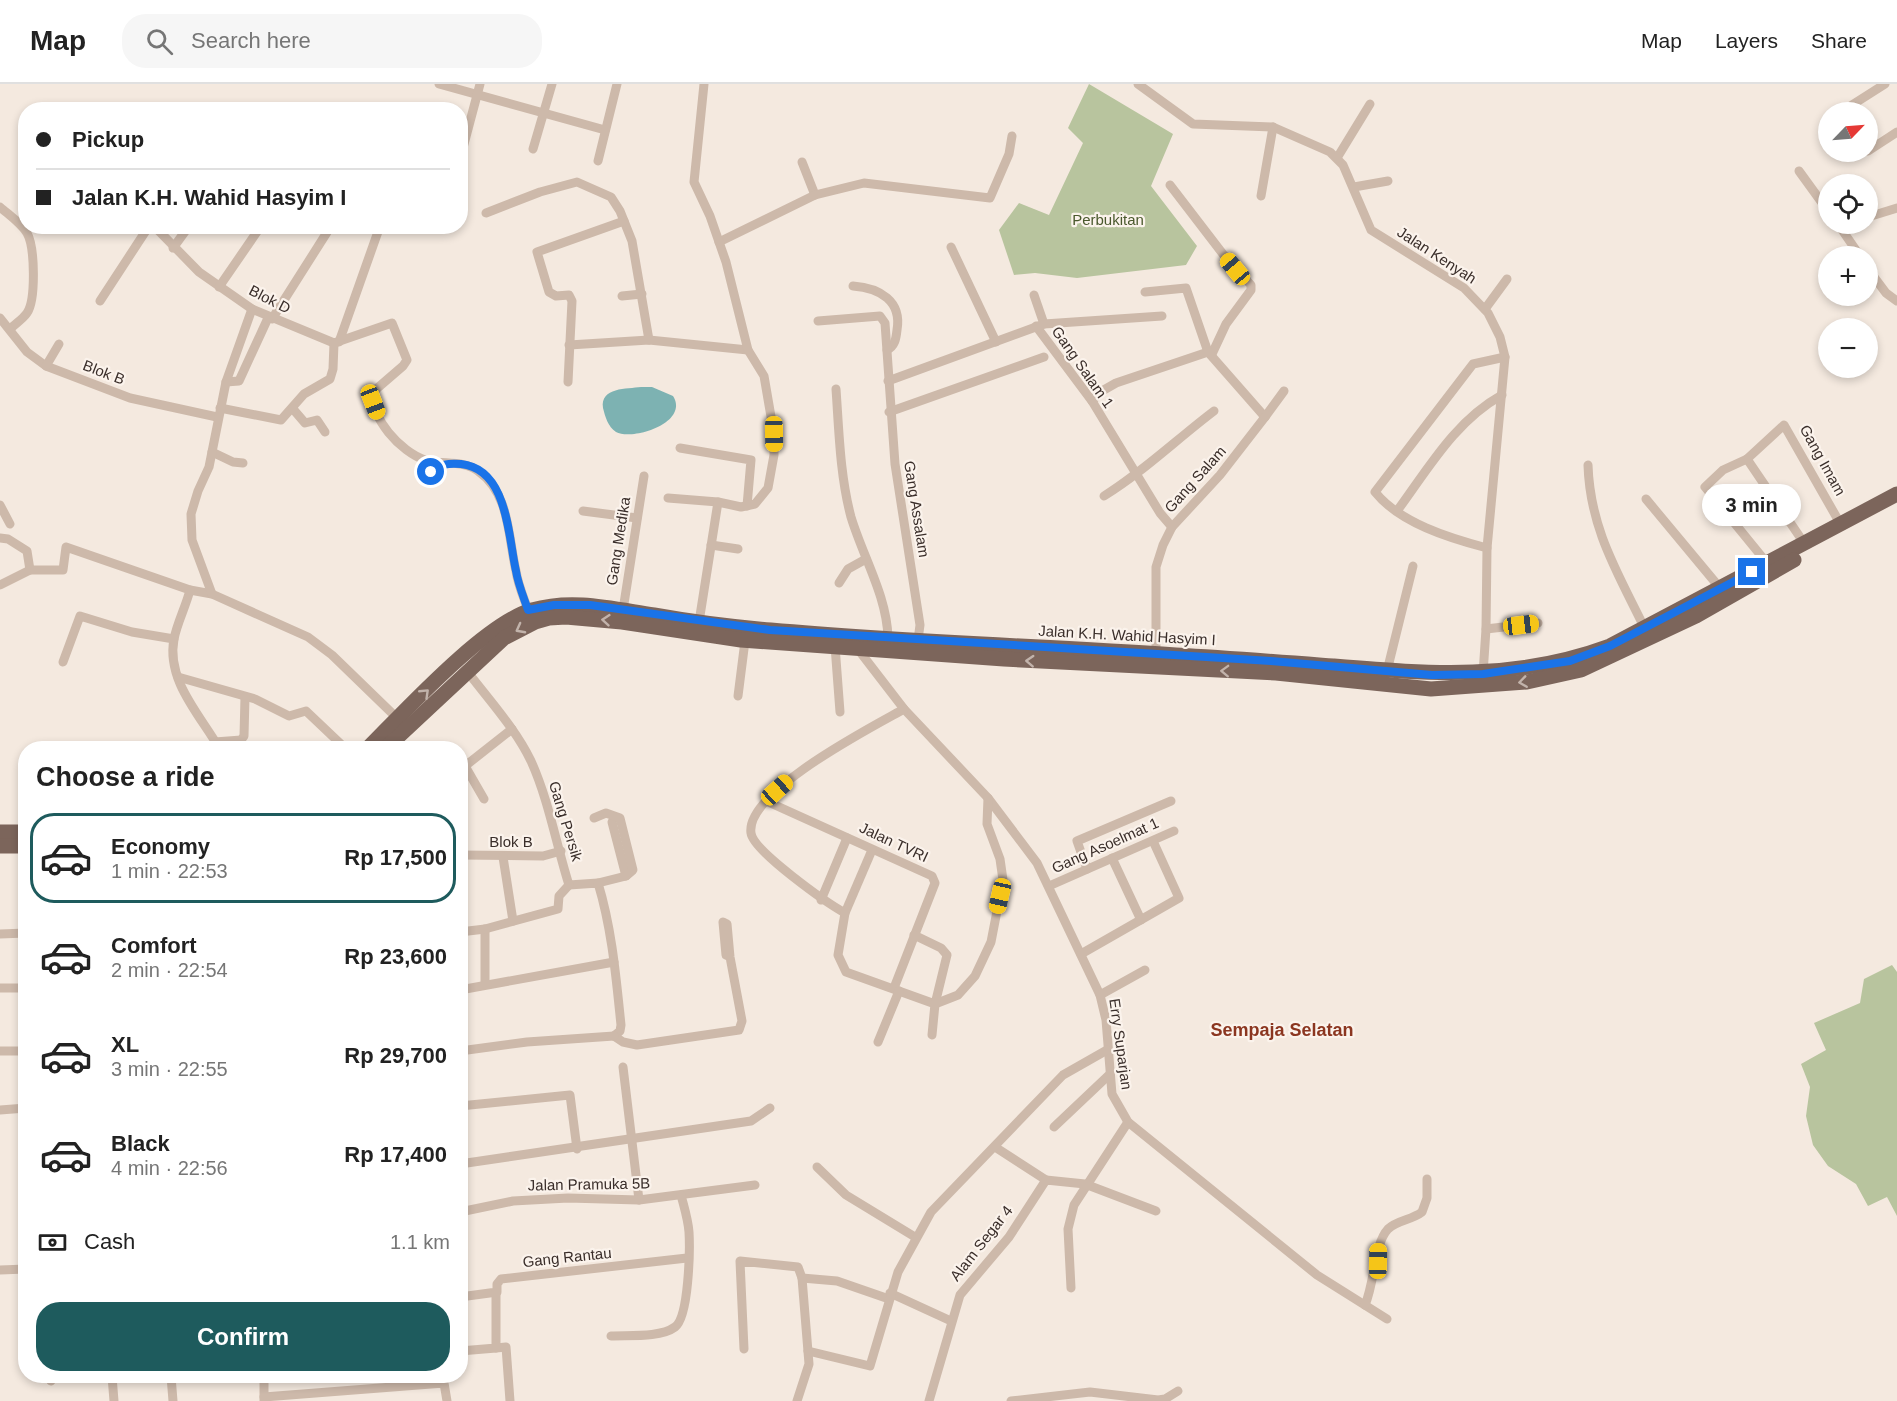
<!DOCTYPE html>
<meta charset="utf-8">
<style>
body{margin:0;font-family:Arial,sans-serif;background:#f6f6f6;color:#222;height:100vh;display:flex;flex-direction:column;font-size:22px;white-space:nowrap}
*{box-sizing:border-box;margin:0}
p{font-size:20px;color:#767676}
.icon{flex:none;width:33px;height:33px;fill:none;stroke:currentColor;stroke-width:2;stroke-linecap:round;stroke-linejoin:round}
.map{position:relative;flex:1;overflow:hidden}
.drawer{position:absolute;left:18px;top:657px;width:450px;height:642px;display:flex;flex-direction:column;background:#fff;border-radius:24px;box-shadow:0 3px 9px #0003}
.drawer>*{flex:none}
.banner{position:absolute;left:18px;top:18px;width:450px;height:132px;border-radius:24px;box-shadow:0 3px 9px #0003;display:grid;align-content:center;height:132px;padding:0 18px;background:#fff}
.needle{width:39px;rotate:65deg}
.controls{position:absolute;left:1818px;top:18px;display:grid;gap:12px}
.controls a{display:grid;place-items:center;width:60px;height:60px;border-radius:50%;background:#fff;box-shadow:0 3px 9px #0003;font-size:30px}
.end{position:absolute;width:27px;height:27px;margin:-14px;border:8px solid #1a73e8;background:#fff;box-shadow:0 0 0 3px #fff}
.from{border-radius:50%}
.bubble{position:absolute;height:42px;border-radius:21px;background:#fff;box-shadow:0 3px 9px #0003;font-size:20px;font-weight:800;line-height:42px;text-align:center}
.car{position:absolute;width:18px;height:36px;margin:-18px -9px;border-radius:8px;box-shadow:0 0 4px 2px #0007;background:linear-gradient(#f5c518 24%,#345 0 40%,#f5c518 0 76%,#345 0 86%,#f5c518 0)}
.banner b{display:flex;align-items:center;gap:21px;height:57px;font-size:22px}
.banner b+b{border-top:2px solid #e0e0e0}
.banner i{width:15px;height:15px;background:#222}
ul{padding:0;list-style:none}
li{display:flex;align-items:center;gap:18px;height:90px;margin:0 12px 9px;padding:0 6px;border:3px solid transparent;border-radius:24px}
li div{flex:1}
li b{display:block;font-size:22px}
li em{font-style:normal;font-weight:800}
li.selected{border-color:#1e5b5d}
li>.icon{width:54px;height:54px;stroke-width:1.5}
h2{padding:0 18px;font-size:27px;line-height:72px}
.pay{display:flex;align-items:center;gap:15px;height:66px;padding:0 18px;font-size:22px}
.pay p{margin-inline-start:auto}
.primary-button{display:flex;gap:12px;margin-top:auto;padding:12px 18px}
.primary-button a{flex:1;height:69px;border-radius:24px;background:#1e5b5d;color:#fff;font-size:24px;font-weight:800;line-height:69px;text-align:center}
header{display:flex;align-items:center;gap:36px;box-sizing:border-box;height:84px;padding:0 30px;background:#fff;border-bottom:2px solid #e0e0e0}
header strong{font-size:28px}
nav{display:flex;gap:33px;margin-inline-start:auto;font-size:21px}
.search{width:420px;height:54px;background:#f6f6f6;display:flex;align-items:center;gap:15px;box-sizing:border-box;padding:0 21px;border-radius:24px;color:#767676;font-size:22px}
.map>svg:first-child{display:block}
.green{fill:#b8c49e}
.water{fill:#7db2b2}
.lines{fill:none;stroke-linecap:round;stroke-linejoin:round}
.minor{stroke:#cdb9aa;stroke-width:9}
.primary{stroke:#7c655b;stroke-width:15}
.oneway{stroke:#c2b3ab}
.route{stroke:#1a73e8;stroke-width:8}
.labels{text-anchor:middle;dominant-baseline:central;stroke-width:4.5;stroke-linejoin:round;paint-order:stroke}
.park-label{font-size:15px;fill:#4a592d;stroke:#fbf3ec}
.street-label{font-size:15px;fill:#3a2e2a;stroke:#fbf3ec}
.quarter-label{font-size:18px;font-weight:bold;fill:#8b3620;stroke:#fbf3ec}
</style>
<header>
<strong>Map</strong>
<div class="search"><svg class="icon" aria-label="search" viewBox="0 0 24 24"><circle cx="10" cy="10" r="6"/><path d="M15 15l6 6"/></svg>Search here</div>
<nav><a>Map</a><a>Layers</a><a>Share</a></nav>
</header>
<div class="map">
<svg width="1897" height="1317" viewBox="0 0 1897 1317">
<rect width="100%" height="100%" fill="#f4e9df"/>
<g class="green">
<polygon points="1089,0 1173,50 1151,102 1197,162 1186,181 1077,194 1035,189 1014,191 999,146 1019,119 1049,131 1083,59 1068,44"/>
<polygon points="1892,881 1897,888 1897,1132 1887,1113 1868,1122 1856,1100 1828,1082 1813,1061 1806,1032 1810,1003 1801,980 1826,966 1814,939 1860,919 1864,895"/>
</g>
<path class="water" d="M 641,303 L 652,303 L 673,312 C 690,339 632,357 616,348 C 608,343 605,332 603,324 C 600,303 627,305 641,303 Z"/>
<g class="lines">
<g class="minor">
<polyline points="439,0 605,46"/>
<polyline points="1138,0 1193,40 1273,43 1330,68 1343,81 1371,146 1464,204 1488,229 1500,253 1505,273 1487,464 1486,545 1483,590"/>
<polyline points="1841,28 1885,0"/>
<polyline points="533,65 552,0"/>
<polyline points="1868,67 1897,48"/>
<polyline points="1337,74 1370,20"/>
<polyline points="460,75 480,0"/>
<polyline points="598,77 617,0"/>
<polyline points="802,78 815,111"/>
<polyline points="1799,87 1828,127"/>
<polyline points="1170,101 1226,174 1251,201 1251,206 1226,240 1212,270"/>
<polyline points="1354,103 1388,97"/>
<polyline points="1261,112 1273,43"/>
<path d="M 0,123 C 9,131 21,139 27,149 C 35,163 36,216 27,229 C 23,235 15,240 10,245"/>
<polyline points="486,129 540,108 577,98 611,113 620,127 632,157 649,256"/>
<polyline points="1868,133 1897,124"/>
<polyline points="1838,140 1860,172"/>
<path d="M 154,142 L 199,188 L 252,225 L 334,259 L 392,239 L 407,276 L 403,282 L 374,307 C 369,334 401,368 425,376 C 442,381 464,376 478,387 C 510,409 508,453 516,487 C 518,501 524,514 528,526"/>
<polyline points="719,158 815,111 864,99 990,114 1009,70 1012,52"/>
<polyline points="951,163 996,258"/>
<polyline points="173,164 189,142"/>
<polyline points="1868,185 1886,209 1897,217"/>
<path d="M 853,202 C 880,204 902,217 897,246 C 896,255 895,262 887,266"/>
<polyline points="219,203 261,142"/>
<polyline points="1145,208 1186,204 1208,268"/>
<polyline points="1034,211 1044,240"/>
<polyline points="622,212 642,210"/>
<polyline points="100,217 149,142"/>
<polyline points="1485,225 1507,195"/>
<polyline points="0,234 27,268 46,282 130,314 217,333"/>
<polyline points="272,235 331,142"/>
<polyline points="818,237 880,232 885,239 895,380 920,541 918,556"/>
<polyline points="1036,242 1092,317 1160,429 1172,443"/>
<polyline points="339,258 380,142"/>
<polyline points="569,261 649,256 748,266"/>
<polyline points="46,282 59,260"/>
<polyline points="888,297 1044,240 1162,232"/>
<polyline points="226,298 239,297 268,234"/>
<polyline points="568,298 572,217 569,211 556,212 549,208 537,168 624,137"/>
<path d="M 836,305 C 839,347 840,392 851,433 C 863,473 887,512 888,554"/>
<polyline points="1092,317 1102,307 1116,299 1208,268 1265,333 1220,391 1172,443 1163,461 1156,483 1156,570"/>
<polyline points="220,324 281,336 304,310 330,295 333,285 334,259"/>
<polyline points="293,325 305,339 317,336 325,348"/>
<polyline points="889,328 1044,273"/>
<polyline points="1265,333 1284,307"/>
<polyline points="680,364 751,376 747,422"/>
<polyline points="212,368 233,378 243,379"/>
<polyline points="1747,375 1804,459"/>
<path d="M 1588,381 C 1590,445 1618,489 1645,545"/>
<polyline points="431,388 442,379"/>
<path d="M 1104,412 C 1143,388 1177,355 1214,327"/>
<polyline points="668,414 718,418"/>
<polyline points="1646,415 1720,504"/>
<polyline points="0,421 10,440"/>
<polyline points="583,427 637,434"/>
<path d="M 1397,427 C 1428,385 1455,337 1502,311"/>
<polyline points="0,454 8,455 27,467 30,486"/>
<polyline points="711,461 738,465"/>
<path d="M 1487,464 C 1449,454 1400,439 1375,408 L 1473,280 L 1505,273"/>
<polyline points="1767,479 1705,403 1723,386 1747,375 1784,341 1841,441"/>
<polyline points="839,499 848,485 866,475"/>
<polyline points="0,501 30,486 63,486 66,463 190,506 212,510 308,553 332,571 398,635"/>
<path d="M 190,506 C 186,522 177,539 174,555 C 166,597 201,632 219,664"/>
<polyline points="212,510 192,456 191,430 198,407 209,383 226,298 252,225"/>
<polyline points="623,526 644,392"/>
<polyline points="699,538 718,418 741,423 755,420 768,404 774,371 774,350 764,292 748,266 726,178 710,132 694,98 704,0"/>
<polyline points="1486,545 1538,539"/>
<polyline points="835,562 840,628"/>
<polyline points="857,564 904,625 988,714 1037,779 1100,911 1106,936 1112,1010 1128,1038 1317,1191 1387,1235"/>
<polyline points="63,578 80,532 132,548 174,555"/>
<path d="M 467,587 C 489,616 515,644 531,677 C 549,717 556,760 569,801 L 598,799 C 612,845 616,893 621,941 L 620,947 L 614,952"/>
<polyline points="1387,587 1413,482"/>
<polyline points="178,593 255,615 289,632 306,627 345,664"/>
<polyline points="738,612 745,557"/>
<path d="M 904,625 C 872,643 745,708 751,749 C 753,767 827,819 845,829 L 838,871 L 846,888 L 935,920 L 958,911 L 975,892 L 991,858 L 1003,796 L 1000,775 L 987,740 L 988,714"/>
<polyline points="215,658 241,656 244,652 245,613"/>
<polyline points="465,682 484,715"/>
<polyline points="460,686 512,645"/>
<polyline points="766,717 932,792 935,799 894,904"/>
<polyline points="615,733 612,738 626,792"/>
<polyline points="594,734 606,729 620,734 633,786 626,792 598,799"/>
<polyline points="460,771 543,772 561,767"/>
<polyline points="503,773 513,837"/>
<polyline points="1112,774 1141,836"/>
<polyline points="1087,785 1077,757 1171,717"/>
<polyline points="1049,802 1174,747"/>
<polyline points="460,804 463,804"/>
<polyline points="821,816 847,754"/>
<polyline points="845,829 872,766"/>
<polyline points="485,845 485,900"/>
<polyline points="460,848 485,845 558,825 559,812 569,801"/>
<polyline points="0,850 26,849"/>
<polyline points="914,851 941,864 947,871 935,920 932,951"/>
<polyline points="1081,870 1179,814 1153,757"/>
<polyline points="0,904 26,904"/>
<polyline points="460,906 614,878"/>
<polyline points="1100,911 1145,886"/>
<polyline points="614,952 623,958 637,961 739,946 742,937 730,873 727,840 723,838 726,871 730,873"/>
<polyline points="878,958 899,907"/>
<polyline points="0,967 26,967"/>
<polyline points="460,967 527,958 614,952"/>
<polyline points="623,983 639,1116"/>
<polyline points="460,1022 570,1011 577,1065"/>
<polyline points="0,1026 26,1024"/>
<polyline points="1054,1043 1110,990"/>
<polyline points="995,1063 1046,1096"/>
<polyline points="460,1080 751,1037 770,1024"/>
<polyline points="817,1083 846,1111 915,1153"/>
<polyline points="460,1128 513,1117 568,1114 639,1116 755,1101"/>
<polyline points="0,1186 26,1185"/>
<polyline points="802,1194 837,1197 889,1215"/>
<polyline points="1071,1204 1068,1145 1074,1121 1128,1038"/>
<polyline points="890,1209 951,1237"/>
<polyline points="460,1213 497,1208 497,1200 501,1195 687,1174"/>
<path d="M 1365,1221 C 1375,1198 1374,1160 1388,1145 C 1397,1136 1412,1136 1422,1128 L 1427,1114 L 1427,1095"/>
<path d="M 611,1252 C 629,1251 660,1254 675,1243 C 689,1233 690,1165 689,1148 C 688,1135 684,1123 681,1111"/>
<polyline points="496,1264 506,1263 510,1317"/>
<polyline points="744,1265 740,1177 798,1183 802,1194 809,1280 797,1317"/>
<polyline points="460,1267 496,1264 496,1208"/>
<polyline points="808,1267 870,1282 898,1188 931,1128 1063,991 1107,966"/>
<polyline points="50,1292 51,1297"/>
<polyline points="112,1292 114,1317"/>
<polyline points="171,1292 173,1317"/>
<polyline points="264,1313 444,1299 447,1317"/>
<polyline points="264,1317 264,1292"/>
<polyline points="929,1317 960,1211 1009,1153 1046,1096 1085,1100 1156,1127"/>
<polyline points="1011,1317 1090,1308 1158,1316 1165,1315 1178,1307"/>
</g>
<g class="primary">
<path d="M 368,664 C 404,628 485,539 532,526 C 573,514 614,525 654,531 C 693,538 732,543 771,546 C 906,558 1041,562 1176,571 C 1228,574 1280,578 1333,582 C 1431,590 1515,597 1610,562 L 1897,410"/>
<polyline points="386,664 504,554 535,538 549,534 566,533 622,538 741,556 1004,575 1276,589 1431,605 1527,598 1581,586 1696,532 1794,476"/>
<polyline points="0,748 26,748"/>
<polyline points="0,762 26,762"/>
</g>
</g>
<defs><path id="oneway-chevron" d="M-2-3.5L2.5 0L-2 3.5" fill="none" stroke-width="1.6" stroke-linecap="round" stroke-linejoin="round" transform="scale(1.5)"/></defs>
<g class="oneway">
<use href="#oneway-chevron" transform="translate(606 536) rotate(-175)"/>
<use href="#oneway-chevron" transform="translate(520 545) rotate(152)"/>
<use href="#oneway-chevron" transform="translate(1030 577) rotate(-177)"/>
<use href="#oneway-chevron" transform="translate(1225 587) rotate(-178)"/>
<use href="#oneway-chevron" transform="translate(1523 598) rotate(172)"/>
<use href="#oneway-chevron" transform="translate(425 609) rotate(-44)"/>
</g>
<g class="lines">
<path class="route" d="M 431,388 C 442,380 447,379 461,380 C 508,385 508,452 516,487 C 518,500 524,514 528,526 L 554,521 L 590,521 L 770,546 L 1271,577 L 1432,591 L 1483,590 L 1570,577 L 1610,562 L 1752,488"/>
</g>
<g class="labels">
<g class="park-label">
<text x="1108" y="135">Perbukitan</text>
</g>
<g class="street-label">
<text transform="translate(1437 171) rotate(33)">Jalan Kenyah</text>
<text transform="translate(270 215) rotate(27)">Blok D</text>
<text transform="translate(1083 283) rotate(55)">Gang Salam 1</text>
<text transform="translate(104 288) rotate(21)">Blok B</text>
<text transform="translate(1823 376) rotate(61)">Gang Imam</text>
<text transform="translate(1195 395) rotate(-48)">Gang Salam</text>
<text transform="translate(917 425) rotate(81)">Gang Assalam</text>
<text transform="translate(618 457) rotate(-81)">Gang Medika</text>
<text transform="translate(1127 551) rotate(3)">Jalan K.H. Wahid Hasyim I</text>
<text transform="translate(566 737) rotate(73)">Gang Persik</text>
<text x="511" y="757">Blok B</text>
<text transform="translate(894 758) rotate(25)">Jalan TVRI</text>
<text transform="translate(1105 761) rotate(-24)">Gang Asoelmat 1</text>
<text transform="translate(1121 960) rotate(82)">Erry Suparjan</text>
<text transform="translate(589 1100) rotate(-1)">Jalan Pramuka 5B</text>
<text transform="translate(981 1159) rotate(-52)">Alam Segar 4</text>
<text transform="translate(567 1173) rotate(-6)">Gang Rantau</text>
</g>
<g class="quarter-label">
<text x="1282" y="946">Sempaja Selatan</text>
</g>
</g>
</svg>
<div class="controls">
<a><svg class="needle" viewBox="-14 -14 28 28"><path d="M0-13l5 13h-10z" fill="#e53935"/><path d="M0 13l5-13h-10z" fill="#767676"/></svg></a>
<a><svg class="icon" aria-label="locate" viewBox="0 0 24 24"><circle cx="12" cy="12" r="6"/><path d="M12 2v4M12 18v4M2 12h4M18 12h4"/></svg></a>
<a>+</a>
<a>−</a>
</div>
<i class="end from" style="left:431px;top:388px"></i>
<i class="end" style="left:1752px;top:488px"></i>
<div class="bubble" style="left:1702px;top:400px;width:99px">3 min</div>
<i class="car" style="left:1235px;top:185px;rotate:320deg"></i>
<i class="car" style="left:373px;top:318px;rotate:159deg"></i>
<i class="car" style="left:774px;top:350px;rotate:179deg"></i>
<i class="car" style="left:1521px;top:541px;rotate:83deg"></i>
<i class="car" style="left:777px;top:706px;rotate:48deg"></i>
<i class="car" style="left:1000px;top:812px;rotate:193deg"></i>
<i class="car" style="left:1378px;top:1177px;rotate:1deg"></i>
<div class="banner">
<b><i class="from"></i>Pickup</b>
<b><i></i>Jalan K.H. Wahid Hasyim I</b>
</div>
<section class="drawer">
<h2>Choose a ride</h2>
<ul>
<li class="selected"><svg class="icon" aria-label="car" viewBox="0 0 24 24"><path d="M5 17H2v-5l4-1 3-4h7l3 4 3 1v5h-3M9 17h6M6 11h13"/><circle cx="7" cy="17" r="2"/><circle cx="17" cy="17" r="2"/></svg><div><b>Economy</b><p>1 min · 22:53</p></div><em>Rp 17,500</em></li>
<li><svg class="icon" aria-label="car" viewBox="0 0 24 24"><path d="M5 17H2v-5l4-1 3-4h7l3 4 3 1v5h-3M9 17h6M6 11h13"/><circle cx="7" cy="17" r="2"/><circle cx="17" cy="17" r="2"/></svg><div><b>Comfort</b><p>2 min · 22:54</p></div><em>Rp 23,600</em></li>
<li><svg class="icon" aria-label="car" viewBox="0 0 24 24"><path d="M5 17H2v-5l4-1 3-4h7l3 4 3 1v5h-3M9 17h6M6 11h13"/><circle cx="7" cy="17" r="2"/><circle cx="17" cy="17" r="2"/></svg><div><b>XL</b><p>3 min · 22:55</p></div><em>Rp 29,700</em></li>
<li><svg class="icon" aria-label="car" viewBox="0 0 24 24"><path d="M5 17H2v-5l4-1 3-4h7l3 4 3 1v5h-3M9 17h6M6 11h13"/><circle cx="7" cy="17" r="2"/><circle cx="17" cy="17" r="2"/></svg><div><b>Black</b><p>4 min · 22:56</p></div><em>Rp 17,400</em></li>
</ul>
<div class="pay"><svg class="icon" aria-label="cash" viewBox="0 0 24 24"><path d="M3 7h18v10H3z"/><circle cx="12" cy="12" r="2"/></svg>Cash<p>1.1 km</p></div>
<div class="primary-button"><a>Confirm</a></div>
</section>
</div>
